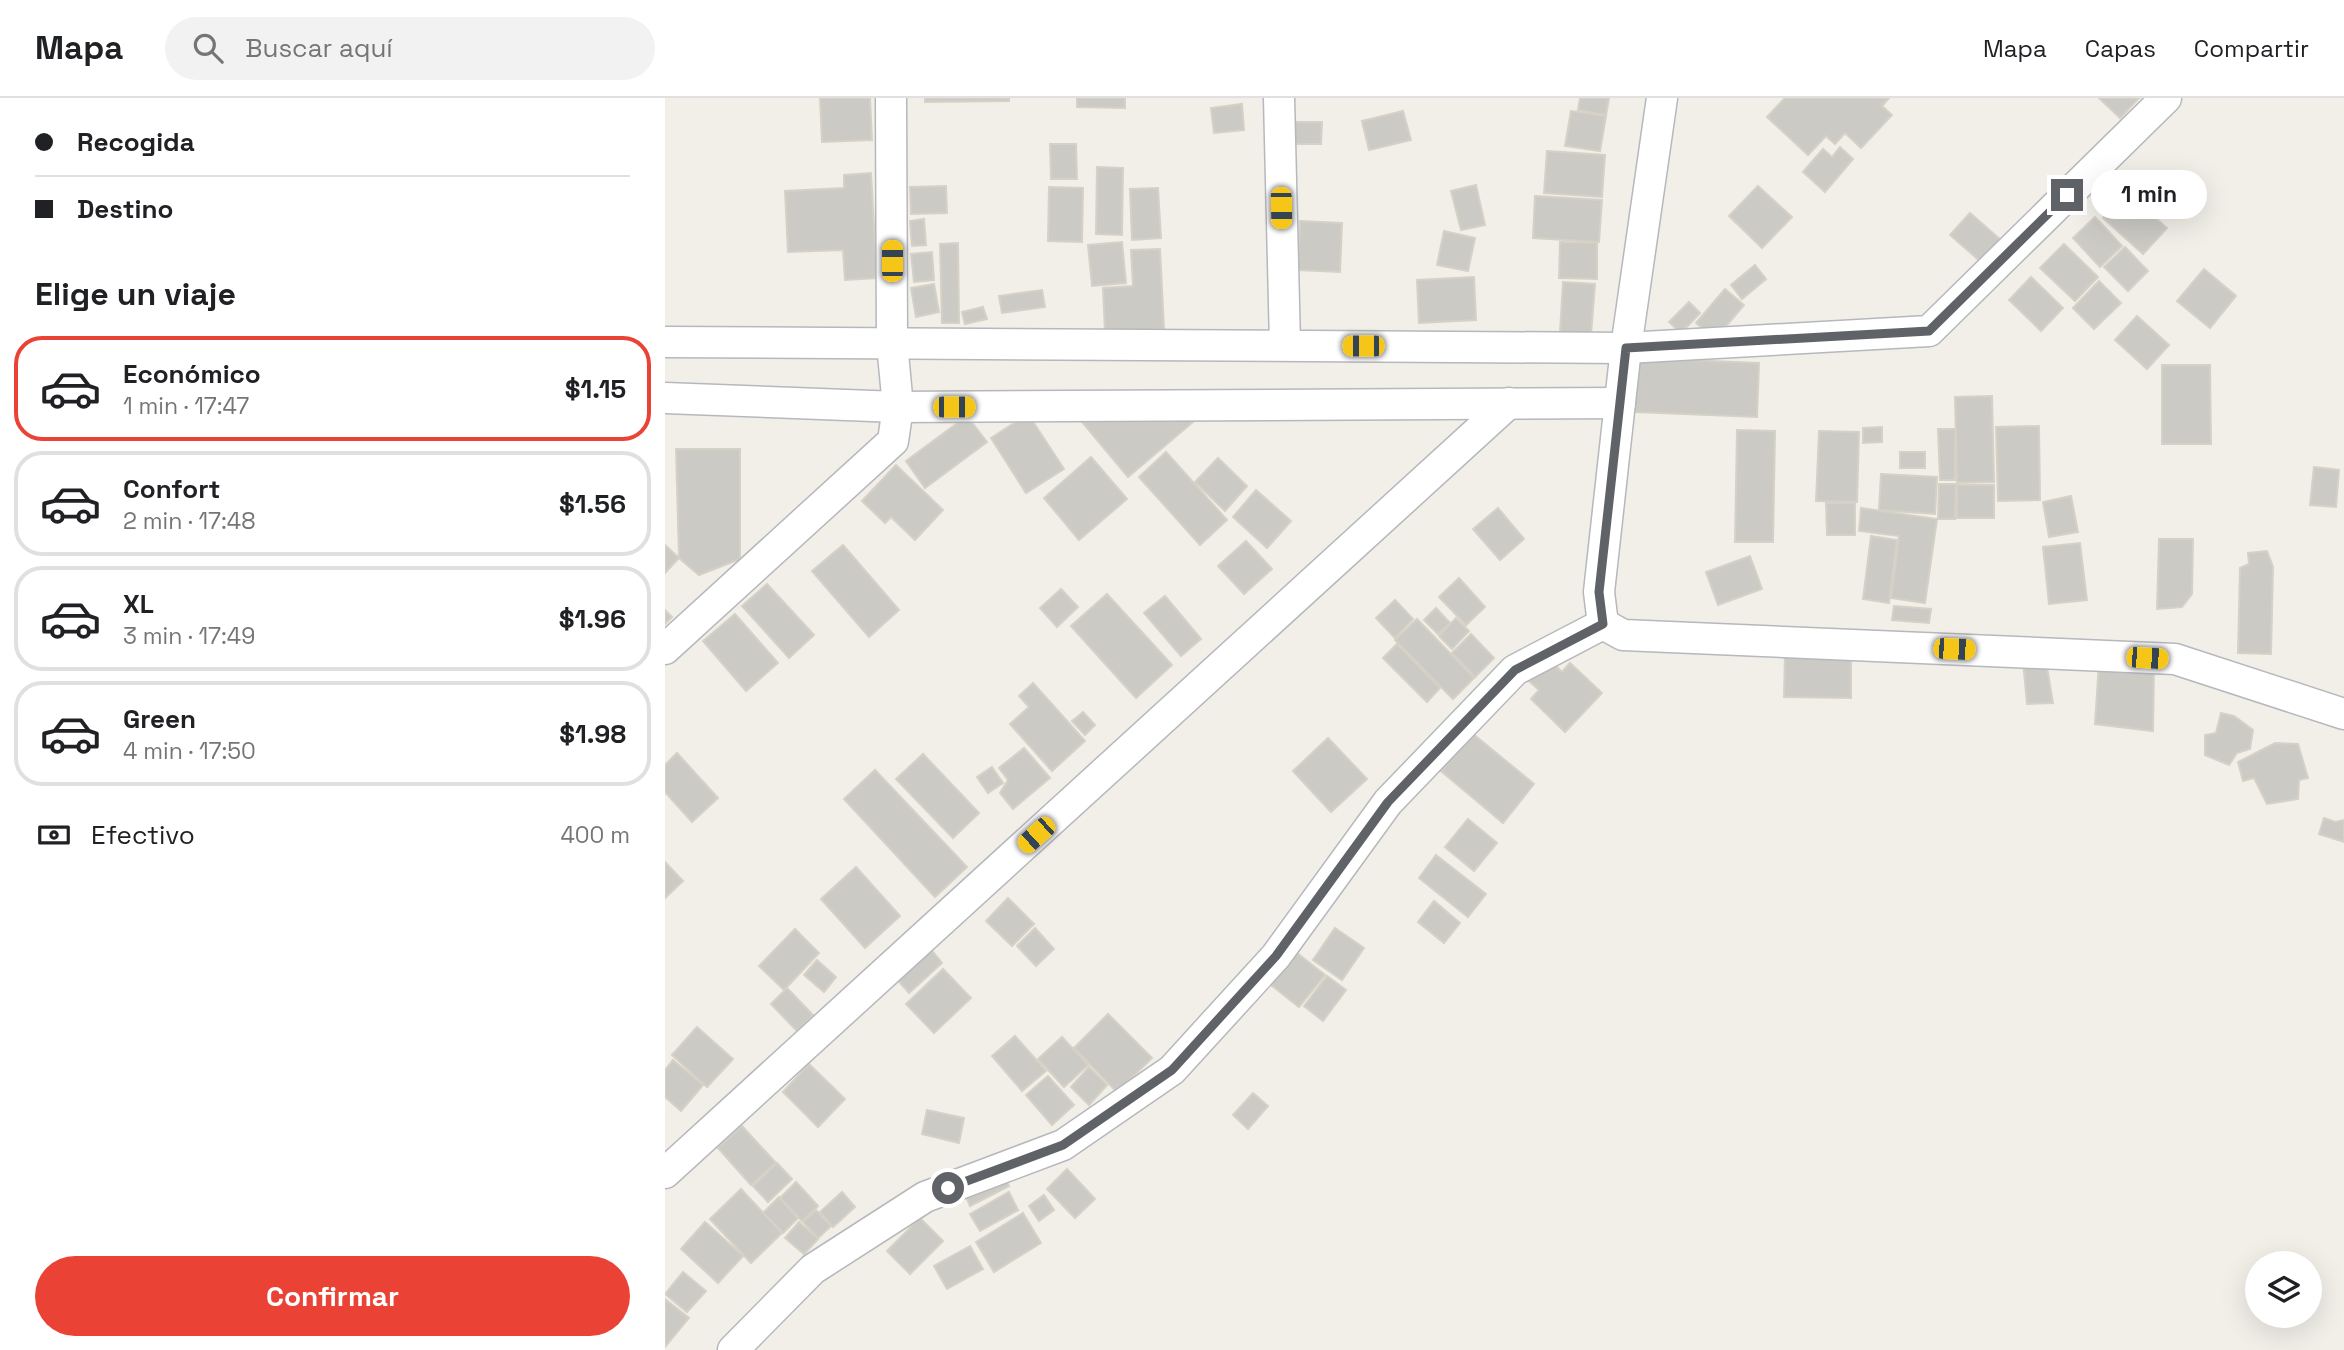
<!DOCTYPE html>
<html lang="es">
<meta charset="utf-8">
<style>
body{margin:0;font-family:"Space Grotesk",sans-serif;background:#f2f2f2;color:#202124;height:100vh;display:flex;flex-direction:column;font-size:26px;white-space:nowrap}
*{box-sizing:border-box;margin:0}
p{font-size:23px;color:#757577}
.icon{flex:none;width:38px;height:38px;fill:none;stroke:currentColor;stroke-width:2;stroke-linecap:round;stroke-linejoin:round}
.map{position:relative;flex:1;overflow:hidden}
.sheet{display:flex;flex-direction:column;background:#fff;width:665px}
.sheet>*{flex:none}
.top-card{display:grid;align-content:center;height:154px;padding:0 35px;background:#fff}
.fabs{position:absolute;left:1580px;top:1153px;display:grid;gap:14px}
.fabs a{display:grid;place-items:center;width:77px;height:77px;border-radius:50%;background:#fff;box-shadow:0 7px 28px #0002;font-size:35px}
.end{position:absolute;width:32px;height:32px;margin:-16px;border:9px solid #5f6368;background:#fff;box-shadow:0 0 0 4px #fff}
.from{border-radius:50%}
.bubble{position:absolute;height:49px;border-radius:24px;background:#fff;box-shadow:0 7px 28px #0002;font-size:23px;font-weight:700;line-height:49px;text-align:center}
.car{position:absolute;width:21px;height:42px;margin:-21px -10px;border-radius:9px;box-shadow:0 0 5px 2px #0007;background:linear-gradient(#f5c518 24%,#345 0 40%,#f5c518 0 76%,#345 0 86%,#f5c518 0)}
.top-card b{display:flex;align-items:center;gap:24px;height:66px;font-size:26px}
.top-card b+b{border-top:2px solid #e0e0e0}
.top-card i{width:18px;height:18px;background:#202124}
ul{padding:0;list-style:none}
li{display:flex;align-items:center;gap:21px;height:105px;margin:0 14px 10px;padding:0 21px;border:4px solid #e0e0e0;border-radius:28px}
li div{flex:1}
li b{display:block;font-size:26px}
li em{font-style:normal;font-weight:700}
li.active{border-color:#ea4335}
li>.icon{width:63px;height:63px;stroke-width:1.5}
h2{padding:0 35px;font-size:32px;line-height:84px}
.pay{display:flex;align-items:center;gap:18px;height:77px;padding:0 35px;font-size:26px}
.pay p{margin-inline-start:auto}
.cta{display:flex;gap:14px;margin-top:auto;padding:14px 35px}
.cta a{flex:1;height:80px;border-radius:42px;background:#ea4335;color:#fff;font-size:28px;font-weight:700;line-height:80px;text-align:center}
header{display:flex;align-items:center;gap:42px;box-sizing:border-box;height:98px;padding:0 35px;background:#fff;border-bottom:2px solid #e0e0e0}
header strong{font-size:33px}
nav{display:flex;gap:38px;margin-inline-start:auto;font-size:24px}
.search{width:490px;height:63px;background:#f2f2f2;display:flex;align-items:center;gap:18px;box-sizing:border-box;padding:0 24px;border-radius:38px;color:#757577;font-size:26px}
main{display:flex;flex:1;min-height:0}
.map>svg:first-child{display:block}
.building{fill:#cccac5;stroke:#d6d1c6;stroke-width:2}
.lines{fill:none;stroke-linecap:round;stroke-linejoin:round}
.minor-casing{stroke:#b5b8bc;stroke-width:33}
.minor{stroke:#fff;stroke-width:30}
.route{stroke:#5f6368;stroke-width:9}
</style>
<header>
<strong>Mapa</strong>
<div class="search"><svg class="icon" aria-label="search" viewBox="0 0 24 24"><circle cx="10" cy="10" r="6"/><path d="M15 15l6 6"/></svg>Buscar aquí</div>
<nav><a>Mapa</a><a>Capas</a><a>Compartir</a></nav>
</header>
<main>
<section class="sheet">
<div class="top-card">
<b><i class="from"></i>Recogida</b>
<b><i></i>Destino</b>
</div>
<h2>Elige un viaje</h2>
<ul>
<li class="active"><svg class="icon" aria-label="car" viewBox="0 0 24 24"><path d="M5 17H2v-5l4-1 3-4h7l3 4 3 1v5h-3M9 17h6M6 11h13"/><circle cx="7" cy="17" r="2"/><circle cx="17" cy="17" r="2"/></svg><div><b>Económico</b><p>1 min · 17:47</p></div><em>$1.15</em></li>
<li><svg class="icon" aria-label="car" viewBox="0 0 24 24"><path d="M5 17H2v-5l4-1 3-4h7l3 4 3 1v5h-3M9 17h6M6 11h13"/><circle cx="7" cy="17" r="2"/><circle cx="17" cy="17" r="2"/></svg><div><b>Confort</b><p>2 min · 17:48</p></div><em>$1.56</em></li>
<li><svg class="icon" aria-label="car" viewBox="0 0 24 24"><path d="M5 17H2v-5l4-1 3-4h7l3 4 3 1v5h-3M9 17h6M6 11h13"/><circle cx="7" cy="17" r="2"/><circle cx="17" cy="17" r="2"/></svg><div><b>XL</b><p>3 min · 17:49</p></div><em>$1.96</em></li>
<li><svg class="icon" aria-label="car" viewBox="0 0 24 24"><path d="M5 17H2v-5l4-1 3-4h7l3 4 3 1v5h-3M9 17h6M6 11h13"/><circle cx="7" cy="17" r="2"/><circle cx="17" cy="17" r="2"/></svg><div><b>Green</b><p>4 min · 17:50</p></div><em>$1.98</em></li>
</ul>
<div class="pay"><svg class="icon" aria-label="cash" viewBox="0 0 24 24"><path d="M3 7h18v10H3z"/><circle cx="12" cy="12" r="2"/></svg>Efectivo<p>400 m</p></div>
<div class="cta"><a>Confirmar</a></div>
</section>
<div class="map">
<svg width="1679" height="1252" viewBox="0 0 1679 1252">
<rect width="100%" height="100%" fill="#f1efe8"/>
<g class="building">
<polygon points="155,0 205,0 207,42 157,44"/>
<polygon points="260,0 344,0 344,3 260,4"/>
<polygon points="412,0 460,0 460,10 412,9"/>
<polygon points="915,0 944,0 941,17 913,12"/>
<polygon points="1120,0 1224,0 1217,8 1227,17 1196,50 1180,35 1170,46 1161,38 1143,57 1102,19"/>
<polygon points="1434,0 1474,0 1455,20"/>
<polygon points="577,6 579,32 549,35 546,10"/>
<polygon points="738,13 746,42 704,52 697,23"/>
<polygon points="906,13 941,18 935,53 900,48"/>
<polygon points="628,24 657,24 656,46 628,46"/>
<polygon points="385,46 411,46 412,81 386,81"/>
<polygon points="1175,49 1188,61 1160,94 1138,74 1158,51 1167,59"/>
<polygon points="882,53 940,57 937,99 879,95"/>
<polygon points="432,69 458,70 457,137 431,136"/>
<polygon points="206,75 212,180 180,182 178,152 123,154 120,93 179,90 179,77"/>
<polygon points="811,87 820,127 796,132 786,93"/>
<polygon points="281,88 282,115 246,116 245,89"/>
<polygon points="1093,88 1127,119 1097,150 1064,118"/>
<polygon points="384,89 418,90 417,144 383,143"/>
<polygon points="493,90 496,140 467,142 465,91"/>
<polygon points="1461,94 1502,130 1478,156 1438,120"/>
<polygon points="870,98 937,102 934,144 868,140"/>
<polygon points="1305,115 1336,142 1316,164 1285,137"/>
<polygon points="1430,119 1457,148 1435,169 1408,140"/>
<polygon points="259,121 261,147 247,148 245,123"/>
<polygon points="635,123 677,125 675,174 633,172"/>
<polygon points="779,133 810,140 803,173 772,167"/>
<polygon points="457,144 461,185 427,188 423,147"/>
<polygon points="895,144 932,145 932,181 894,180"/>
<polygon points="293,145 294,225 277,225 275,146"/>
<polygon points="1399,146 1433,179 1410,203 1375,170"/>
<polygon points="1460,149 1483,173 1463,193 1439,169"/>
<polygon points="495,151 499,231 440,234 438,190 468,188 466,152"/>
<polygon points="267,154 269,182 249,184 246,156"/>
<polygon points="1090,167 1101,181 1077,201 1066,187"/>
<polygon points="1539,171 1571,198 1545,230 1512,203"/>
<polygon points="809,179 811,222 754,225 752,182"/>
<polygon points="1366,179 1398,210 1376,233 1344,202"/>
<polygon points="1434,183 1456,205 1429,231 1408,210"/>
<polygon points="898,184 930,186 926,237 895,234"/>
<polygon points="269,186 274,214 251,219 246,190"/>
<polygon points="1060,191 1079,207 1050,241 1031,225"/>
<polygon points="377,192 380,209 337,215 334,198"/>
<polygon points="1024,204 1035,215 1016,235 1004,224"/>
<polygon points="318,209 322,221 300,226 297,214"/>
<polygon points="1472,218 1504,247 1482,271 1450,242"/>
<polygon points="972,260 1094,265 1092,319 970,314"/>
<polygon points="1497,267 1545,267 1546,346 1497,346"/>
<polygon points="1327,298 1329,384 1292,385 1290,299"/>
<polygon points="363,316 399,371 361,395 326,340"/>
<polygon points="302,318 322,344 260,390 241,363"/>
<polygon points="535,318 463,379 417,324"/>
<polygon points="1374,328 1375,402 1333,403 1331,329"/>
<polygon points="1217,329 1217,344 1198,345 1198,330"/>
<polygon points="1273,331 1290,331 1290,382 1275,382"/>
<polygon points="1072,332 1110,333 1108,444 1070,444"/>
<polygon points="1154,333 1194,334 1192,404 1151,403"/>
<polygon points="11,351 75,351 75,461 34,477 14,460"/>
<polygon points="501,354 562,422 535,447 474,379"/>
<rect x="1235" y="354" width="25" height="16"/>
<polygon points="426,359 462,401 414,442 379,400"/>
<polygon points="553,360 582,388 560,413 530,384"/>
<polygon points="231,367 278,412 250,442 226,419 220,425 197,403"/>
<polygon points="1649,369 1674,372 1671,409 1645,407"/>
<polygon points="1216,376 1272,379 1270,416 1214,412"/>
<polygon points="1274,386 1291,386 1290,421 1273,421"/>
<rect x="1292" y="387" width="37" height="33"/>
<polygon points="591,392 626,423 602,450 568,419"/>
<polygon points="1406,398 1413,434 1384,439 1378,404"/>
<polygon points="1161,405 1190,405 1190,437 1162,437"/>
<polygon points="833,410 859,441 835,462 808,431"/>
<polygon points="1196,410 1272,421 1260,505 1226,500 1234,438 1194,433"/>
<polygon points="1206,438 1232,442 1224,505 1198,501"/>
<polygon points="1494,441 1528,441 1527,496 1517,509 1492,511"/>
<polygon points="581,443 607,471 579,496 553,468"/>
<polygon points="1415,445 1422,502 1384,506 1378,449"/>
<polygon points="0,447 14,460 0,475"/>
<polygon points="178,447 234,512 204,539 147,473"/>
<polygon points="1602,453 1608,469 1606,556 1573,555 1575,470 1584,466 1583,455"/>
<polygon points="1085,458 1097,491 1053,507 1041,474"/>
<polygon points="794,480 820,509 801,527 774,499"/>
<polygon points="102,486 149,537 124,560 77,508"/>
<polygon points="396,491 413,509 392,529 375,510"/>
<polygon points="442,496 507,567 471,600 406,528"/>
<polygon points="500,498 536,541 516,558 479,515"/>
<polygon points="730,502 748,521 730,540 711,520"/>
<polygon points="1229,508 1266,511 1264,525 1227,522"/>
<polygon points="771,510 785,525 773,536 759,522"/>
<polygon points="0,512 7,519 0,526"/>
<polygon points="70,516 113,565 81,593 38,543"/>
<polygon points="791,520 804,533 787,551 774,538"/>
<polygon points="752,521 809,580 788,601 730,542"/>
<polygon points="806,536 829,560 810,579 787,555"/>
<polygon points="732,546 775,590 762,604 718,560"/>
<polygon points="1120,555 1186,556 1186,600 1119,599"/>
<polygon points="884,561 897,574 905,565 937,595 900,634 866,601 874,592 864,583"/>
<polygon points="1358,563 1381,563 1388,605 1362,606"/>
<polygon points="1434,564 1489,569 1488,633 1430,626"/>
<polygon points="368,585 420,643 387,673 345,626 364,609 354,598"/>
<polygon points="418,614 430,627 420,637 407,623"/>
<polygon points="1556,615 1569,618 1588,632 1585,651 1572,655 1564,667 1540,657 1540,637 1551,635"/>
<polygon points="807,635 869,686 838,725 776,673"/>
<polygon points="663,640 702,681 666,714 628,673"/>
<polygon points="1610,645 1633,646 1643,680 1634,682 1633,701 1602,706 1589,680 1578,683 1573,664"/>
<polygon points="359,650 385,680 348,711 335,695 343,682 334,670"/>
<polygon points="12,655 53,700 27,724 0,694 0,667"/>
<polygon points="258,656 314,715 288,740 231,681"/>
<polygon points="327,669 338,685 323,695 312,679"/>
<polygon points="210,672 302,769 270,799 179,701"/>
<polygon points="1659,720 1670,724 1679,722 1679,744 1654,736"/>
<polygon points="803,721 832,745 809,773 780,749"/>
<polygon points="771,757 821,796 803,819 754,780"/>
<polygon points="0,764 18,783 0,800"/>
<polygon points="191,769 235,818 200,850 156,801"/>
<polygon points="343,800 369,826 347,848 321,823"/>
<polygon points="769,803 795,825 779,845 753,824"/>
<polygon points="370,830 389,851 371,868 352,848"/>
<polygon points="670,830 699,850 677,882 648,862"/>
<polygon points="130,831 154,855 119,892 94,868"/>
<polygon points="265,850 277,865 244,895 231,880"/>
<polygon points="632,855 660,877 634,909 606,887"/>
<polygon points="152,862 171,879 159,894 139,877"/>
<polygon points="278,871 306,900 269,935 241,906"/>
<polygon points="662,878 681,892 658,923 639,908"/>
<polygon points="122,890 148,917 132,933 106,906"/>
<polygon points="443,916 487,960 452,994 409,950"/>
<polygon points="32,929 68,961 42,989 7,957"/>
<polygon points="350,938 381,973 357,993 327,958"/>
<polygon points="397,939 423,967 399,989 373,961"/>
<polygon points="8,962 38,987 16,1013 0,999 0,972"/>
<polygon points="144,966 180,1001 153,1029 118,994"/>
<polygon points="424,969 442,987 424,1007 406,989"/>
<polygon points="383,978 409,1007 387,1027 361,997"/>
<polygon points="588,995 603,1008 583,1031 568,1017"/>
<polygon points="262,1012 299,1020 294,1045 257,1036"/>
<polygon points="77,1028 111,1065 86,1087 53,1050"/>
<polygon points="112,1065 127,1081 103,1104 88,1088"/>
<polygon points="402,1071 430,1101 410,1120 382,1091"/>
<polygon points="337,1074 344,1088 305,1108 299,1094"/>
<polygon points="131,1084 153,1108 137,1123 115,1100"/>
<polygon points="76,1091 117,1135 86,1165 45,1121"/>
<polygon points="177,1094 190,1109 168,1129 155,1114"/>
<polygon points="344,1094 353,1112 315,1133 305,1116"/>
<polygon points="379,1097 389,1112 374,1123 364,1108"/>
<polygon points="114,1099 133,1120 118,1135 98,1115"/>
<polygon points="151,1112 166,1128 153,1140 138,1124"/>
<polygon points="358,1115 376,1145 329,1174 311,1144"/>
<polygon points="255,1120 278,1143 245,1176 222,1153"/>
<polygon points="40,1124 78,1158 53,1185 16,1151"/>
<polygon points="134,1124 153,1141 139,1156 120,1140"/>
<polygon points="305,1148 318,1171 282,1191 269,1168"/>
<polygon points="18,1174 41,1193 22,1214 0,1196"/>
<polygon points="0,1201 24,1220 0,1249"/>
</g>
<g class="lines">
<defs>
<g id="minor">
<polyline points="614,0 620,247"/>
<polyline points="0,244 961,250 1264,233 1501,0"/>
<polyline points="0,300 233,309 955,305"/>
<polyline points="938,526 958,537 1510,561 1679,616"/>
<polyline points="938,526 934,494 961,250 997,0"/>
<polyline points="0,551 228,343 233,309 227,245 226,0"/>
<polyline points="0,1075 844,305"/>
<polyline points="68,1252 148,1171 260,1099 398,1047 507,972 611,858 723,704 850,572 938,526"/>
</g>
</defs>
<use href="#minor" class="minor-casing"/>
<use href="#minor" class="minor"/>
</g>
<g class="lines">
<polyline class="route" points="283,1090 398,1047 507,972 611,858 723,704 850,572 938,526 934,494 961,250 1264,233 1402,97"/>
</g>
</svg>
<div class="fabs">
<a><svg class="icon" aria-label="layers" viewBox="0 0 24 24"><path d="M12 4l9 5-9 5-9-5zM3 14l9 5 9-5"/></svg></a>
</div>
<i class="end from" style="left:283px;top:1090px"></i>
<i class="end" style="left:1402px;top:97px"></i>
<div class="bubble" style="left:1426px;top:72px;width:116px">1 min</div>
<i class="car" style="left:616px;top:110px;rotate:179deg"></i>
<i class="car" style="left:227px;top:163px;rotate:0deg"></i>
<i class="car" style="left:698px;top:248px;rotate:270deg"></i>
<i class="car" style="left:289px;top:309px;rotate:90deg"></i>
<i class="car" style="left:1289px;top:551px;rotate:92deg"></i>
<i class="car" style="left:1482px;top:560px;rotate:93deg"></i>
<i class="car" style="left:371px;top:737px;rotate:228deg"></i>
</div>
</main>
